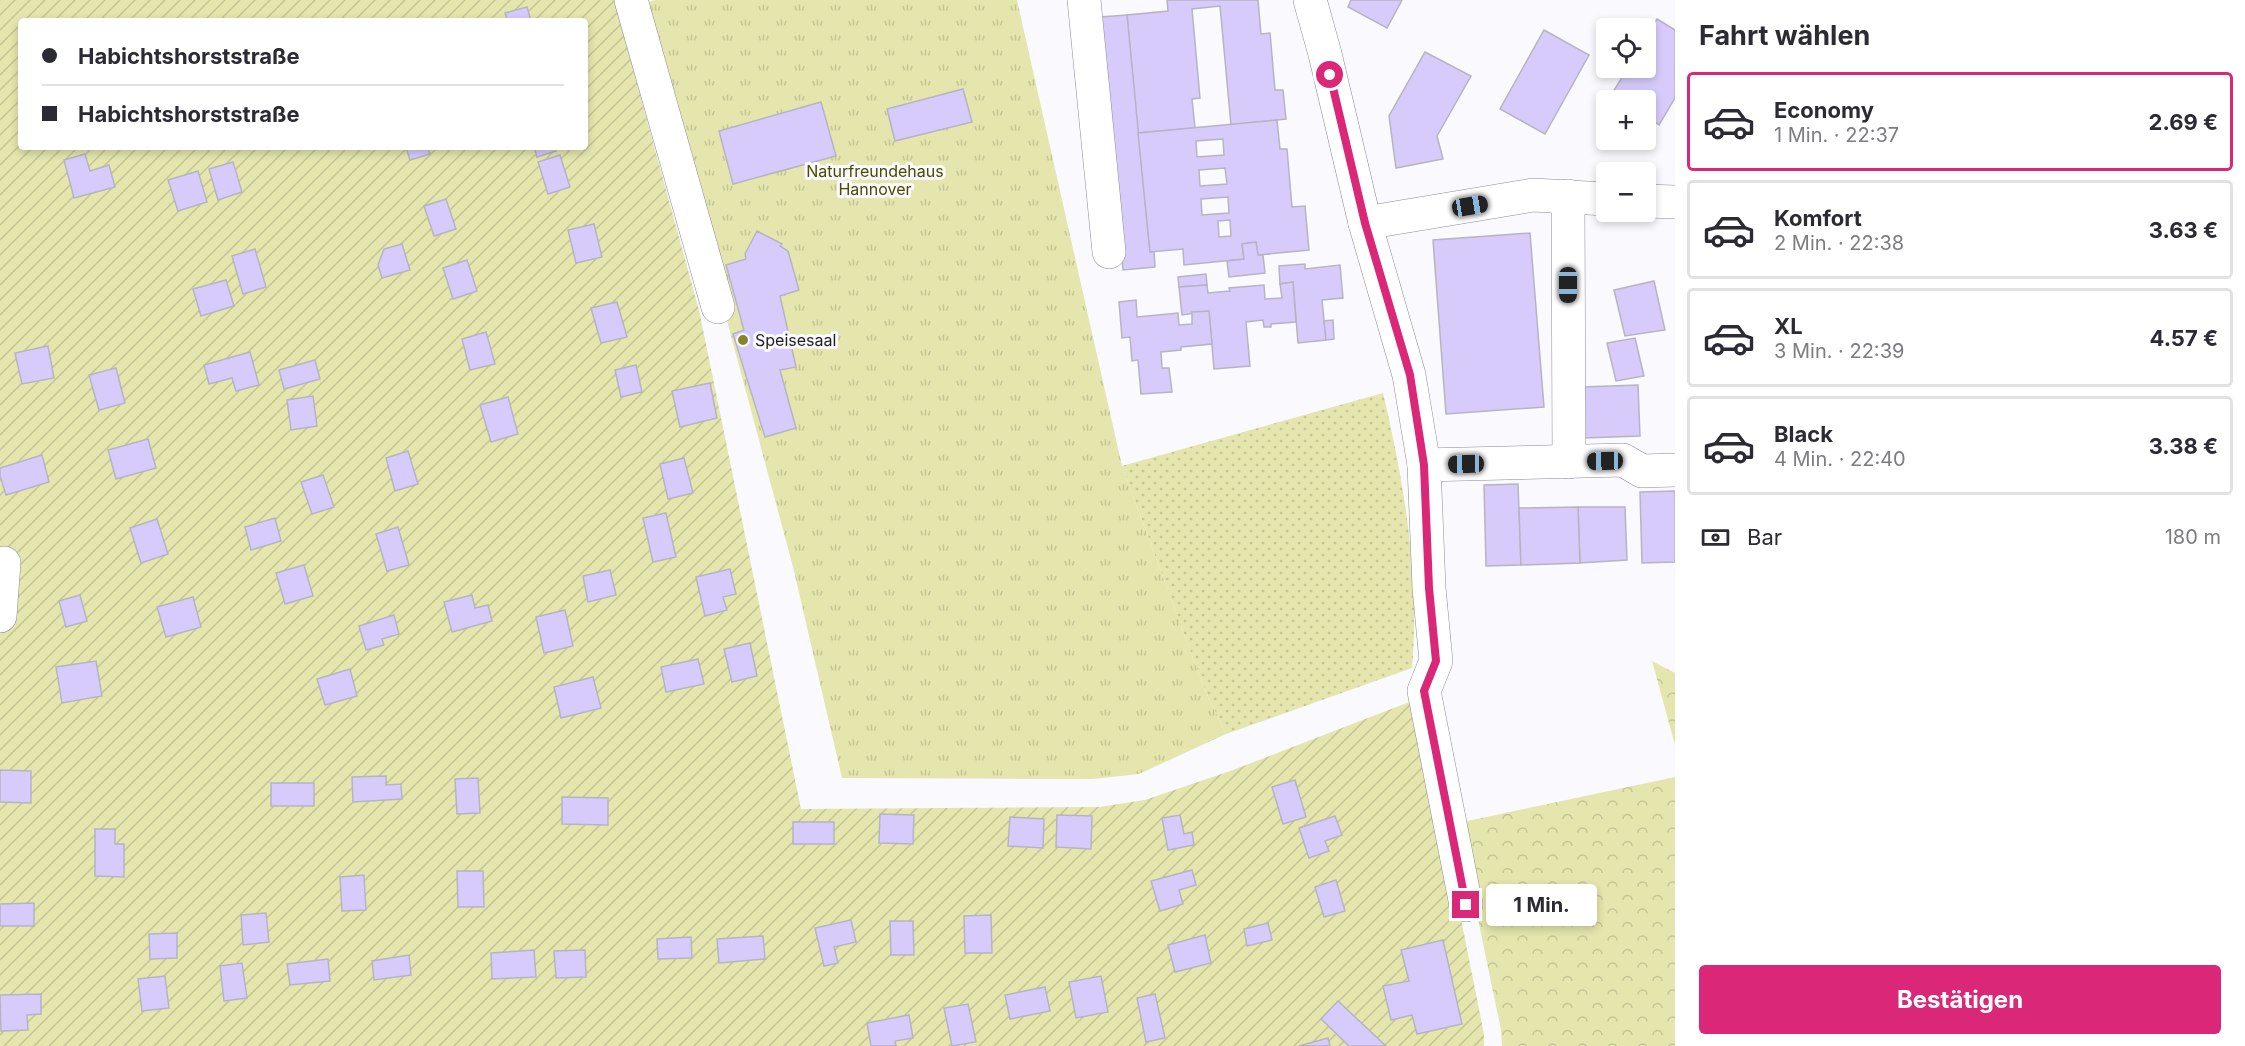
<!DOCTYPE html>
<html lang="de">
<meta charset="utf-8">
<style>
body{margin:0;font-family:Inter,sans-serif;background:#f7f7f7;color:#2b2b33;height:100vh;display:flex;flex-direction:column;font-size:22px;white-space:nowrap}
*{box-sizing:border-box;margin:0}
p{font-size:20px;color:#7c7c81}
.icon{flex:none;width:33px;height:33px;fill:none;stroke:currentColor;stroke-width:2;stroke-linecap:round;stroke-linejoin:round}
.map{position:relative;flex:1;overflow:hidden}
.drawer{display:flex;flex-direction:column;background:#fff;width:570px}
.drawer>*{flex:none}
.guide{position:absolute;left:18px;top:18px;width:570px;height:132px;border-radius:6px;box-shadow:0 3px 9px #0003;display:grid;align-content:center;height:132px;padding:0 24px;background:#fff}
.fabs{position:absolute;left:1596px;top:18px;display:grid;gap:12px}
.fabs a{display:grid;place-items:center;width:60px;height:60px;border-radius:6px;background:#fff;box-shadow:0 3px 9px #0003;font-size:30px}
.end{position:absolute;width:27px;height:27px;margin:-14px;border:8px solid #db2777;background:#fff;box-shadow:0 0 0 3px #fff}
.from{border-radius:50%}
.bubble{position:absolute;height:42px;border-radius:6px;background:#fff;box-shadow:0 3px 9px #0003;font-size:20px;font-weight:700;line-height:42px;text-align:center}
.car{position:absolute;width:18px;height:36px;margin:-18px -9px;border-radius:8px;box-shadow:0 0 4px 2px #0007;background:linear-gradient(#222 24%,#8ab4d8 0 40%,#222 0 76%,#8ab4d8 0 86%,#222 0)}
.guide b{display:flex;align-items:center;gap:21px;height:57px;font-size:22px}
.guide b+b{border-top:2px solid #e1e1e2}
.guide i{width:15px;height:15px;background:#2b2b33}
ul{padding:0;list-style:none}
li{display:flex;align-items:center;gap:18px;height:99px;margin:0 12px 9px;padding:0 12px;border:3px solid #e1e1e2;border-radius:6px}
li div{flex:1}
li b{display:block;font-size:22px}
li em{font-style:normal;font-weight:700}
li.on{border-color:#db2777}
li>.icon{width:54px;height:54px;stroke-width:1.5}
h2{padding:0 24px;font-size:27px;line-height:72px}
.pay{display:flex;align-items:center;gap:15px;height:66px;padding:0 24px;font-size:22px}
.pay p{margin-inline-start:auto}
.button{display:flex;gap:12px;margin-top:auto;padding:12px 24px}
.button a{flex:1;height:69px;border-radius:6px;background:#db2777;color:#fff;font-size:24px;font-weight:700;line-height:69px;text-align:center}
main{display:flex;flex:1;min-height:0}
.map>svg:first-child{display:block}
.grass{fill:url(#grass-dots)}
.forest{fill:url(#forest-crowns)}
.park{fill:url(#park-tufts)}
.garden{fill:url(#garden-furrows);fill-rule:evenodd}
.building{fill:#d7cbfc;stroke:#b7b4c2;stroke-width:1.5;fill-rule:evenodd}
.lines{fill:none;stroke-linecap:round;stroke-linejoin:round}
.minor-casing{stroke:#8d8a96;stroke-width:34}
.minor{stroke:#fff;stroke-width:33}
.route{stroke:#db2777;stroke-width:8}
.poi-dot{fill:#84842d;stroke:#faf9fe;stroke-width:2}
.labels{text-anchor:middle;dominant-baseline:central;stroke-width:6;stroke-linejoin:round;paint-order:stroke}
.park-label{font-size:16px;fill:#4b4a00;stroke:#faf9fe}
.poi-label{font-size:16px;fill:#201e23;stroke:#faf9fe;text-anchor:start}
</style>
<main>
<div class="map">
<svg width="1675" height="1046" viewBox="0 0 1675 1046">
<defs>
<pattern id="grass-dots" width="8" height="8" patternUnits="userSpaceOnUse" patternTransform="scale(1.5)"><rect width="8" height="8" fill="#e4e6ad"/><path d="M2 2h.1M6 6h.1" fill="none" stroke="#c3c595" stroke-width="1.8" stroke-linecap="round"/></pattern>
<pattern id="forest-crowns" width="20" height="18" patternUnits="userSpaceOnUse" patternTransform="scale(1.5)"><rect width="20" height="18" fill="#e4e6ad"/><path d="M2 6a3 3 0 1 1 6 0M12 15a3 3 0 1 1 6 0" fill="none" stroke="#c3c595"/></pattern>
<pattern id="park-tufts" width="24" height="20" patternUnits="userSpaceOnUse" patternTransform="scale(1.5)"><rect width="24" height="20" fill="#e4e6ad"/><path d="M3 7l-1-3M5 7V3M7 7l1-3M15 17l-1-3M17 17v-4M19 17l1-3" fill="none" stroke="#c3c595"/></pattern>
<pattern id="garden-furrows" width="10" height="10" patternUnits="userSpaceOnUse" patternTransform="scale(1.5)"><rect width="10" height="10" fill="#e4e6ad"/><path d="M-1 1l2-2M0 10L10 0M9 11l2-2" fill="none" stroke="#c3c595"/></pattern>
</defs>
<rect width="100%" height="100%" fill="#faf9fe"/>
<path class="grass" d="M 1383,393 C 1404,482 1420,576 1412,668 L 1226,734 L 1204,688 L 1122,466 Z"/>
<g class="forest">
<polygon points="1652,661 1675,673 1675,745"/>
<polygon points="1675,777 1675,1046 1502,1046 1501,1030 1458,823"/>
</g>
<polygon class="park" points="655,0 1017,0 1122,466 1204,688 1226,734 1139,774 1093,779 842,778 793,567 642,4"/>
<path class="garden" d="M 0,0 L 614,0 L 699,310 L 801,809 L 1099,807 L 1145,800 L 1233,770 L 1417,699 L 1484,1034 L 1484,1046 L 0,1046 ZM 21,21 L 585,21 L 585,147 L 21,147 Z"/>
<g class="building">
<polygon points="1167,0 1258,0 1261,34 1270,33 1275,90 1283,90 1286,119 1231,125 1220,6 1192,9 1200,98 1192,99 1195,128 1138,133 1127,15 1168,11"/>
<polygon points="1351,0 1402,0 1387,28 1348,7"/>
<polygon points="527,7 531,21 508,21 505,13"/>
<polygon points="1127,15 1150,252 1154,251 1155,267 1123,270 1100,17"/>
<polygon points="1657,19 1675,30 1675,98 1659,125 1646,116 1646,100 1620,100 1611,95 1628,68 1646,68 1646,38"/>
<polygon points="1544,30 1589,55 1545,134 1500,109"/>
<polygon points="1425,52 1471,76 1437,136 1443,159 1396,168 1389,116"/>
<polygon points="963,89 972,122 895,141 887,109"/>
<polygon points="821,102 836,156 733,184 719,131"/>
<path d="M 1277,120 L 1280,149 L 1287,149 L 1292,207 L 1305,206 L 1309,250 L 1258,255 L 1256,242 L 1242,244 L 1244,259 L 1184,265 L 1183,249 L 1150,252 L 1138,133 ZM 1223,139 L 1224,155 L 1197,157 L 1196,141 ZM 1225,168 L 1227,184 L 1200,186 L 1199,170 ZM 1228,197 L 1229,213 L 1202,215 L 1201,199 ZM 1230,220 L 1231,236 L 1219,237 L 1218,221 Z"/>
<polygon points="406,147 428,147 430,154 410,160"/>
<polygon points="534,147 555,147 556,151 537,157"/>
<polygon points="85,154 90,171 109,165 115,187 74,198 64,160"/>
<polygon points="560,155 570,187 548,194 538,162"/>
<polygon points="233,162 242,192 218,200 209,169"/>
<polygon points="198,171 207,202 178,211 168,180"/>
<polygon points="446,199 456,229 434,236 424,206"/>
<polygon points="594,224 602,257 576,263 568,230"/>
<polygon points="757,231 782,244 780,246 788,251 799,290 780,296 796,367 780,370 796,428 765,437 733,334 744,330 726,265 746,259 745,254"/>
<polygon points="1530,233 1544,407 1446,414 1433,240"/>
<polygon points="1256,242 1258,255 1263,255 1265,273 1229,277 1227,261 1244,259 1242,244"/>
<polygon points="402,244 410,270 382,278 378,265 384,249"/>
<polygon points="255,249 266,287 243,294 232,256"/>
<polygon points="467,260 477,291 453,299 443,268"/>
<polygon points="1305,264 1305,269 1340,265 1343,298 1322,300 1326,340 1298,343 1293,282 1280,284 1279,266"/>
<polygon points="1206,274 1207,285 1179,287 1178,277"/>
<polygon points="226,280 234,306 201,316 193,289"/>
<polygon points="1654,281 1665,330 1625,336 1614,290"/>
<polygon points="1293,282 1296,322 1271,324 1271,327 1264,327 1263,320 1246,322 1250,366 1214,369 1209,311 1182,315 1179,287 1207,285 1208,293 1230,291 1229,288 1264,285 1265,299 1282,298 1280,284"/>
<polygon points="1136,300 1137,317 1178,313 1179,325 1192,324 1192,312 1209,311 1212,344 1181,347 1181,350 1161,352 1162,368 1169,368 1172,392 1141,394 1138,360 1132,361 1130,337 1122,338 1119,302"/>
<polygon points="617,302 627,337 601,343 591,308"/>
<polygon points="1333,320 1334,339 1326,340 1324,321"/>
<polygon points="486,332 495,364 470,370 462,339"/>
<polygon points="1635,338 1644,376 1616,381 1607,343"/>
<polygon points="48,346 54,378 22,384 15,353"/>
<polygon points="250,352 259,385 236,391 232,378 209,384 204,365"/>
<polygon points="315,360 320,379 284,389 279,370"/>
<polygon points="636,365 642,392 621,397 615,370"/>
<polygon points="116,368 125,403 99,410 89,375"/>
<polygon points="710,383 717,418 680,427 672,391"/>
<polygon points="1638,385 1640,436 1585,438 1582,387"/>
<polygon points="313,396 317,426 291,430 287,400"/>
<polygon points="508,397 518,434 491,442 480,405"/>
<polygon points="148,439 156,468 116,479 108,450"/>
<polygon points="408,451 418,484 395,491 386,458"/>
<polygon points="42,455 49,482 6,495 0,476 0,468"/>
<polygon points="684,458 693,493 668,499 660,464"/>
<polygon points="323,475 334,507 312,514 301,482"/>
<polygon points="1518,484 1521,565 1486,566 1484,485"/>
<polygon points="1675,491 1675,562 1642,563 1640,492"/>
<polygon points="1578,507 1625,507 1627,560 1580,563"/>
<polygon points="1578,507 1580,563 1521,565 1519,508"/>
<polygon points="666,513 676,557 653,562 643,518"/>
<polygon points="275,518 281,541 251,550 245,527"/>
<polygon points="157,519 168,554 141,563 130,528"/>
<polygon points="398,527 409,565 387,571 376,534"/>
<polygon points="304,565 313,596 285,604 276,573"/>
<polygon points="730,569 736,594 723,597 727,610 705,616 696,577"/>
<polygon points="610,570 616,595 588,602 583,576"/>
<polygon points="80,595 87,621 66,627 59,601"/>
<polygon points="472,595 475,608 488,605 492,621 452,632 444,602"/>
<polygon points="193,597 201,627 166,637 157,607"/>
<polygon points="565,610 573,646 544,653 536,617"/>
<polygon points="394,615 399,634 382,639 384,645 366,650 359,626"/>
<polygon points="750,643 757,676 732,682 724,649"/>
<polygon points="698,659 704,684 666,692 661,667"/>
<polygon points="96,661 102,696 62,703 56,667"/>
<polygon points="350,669 357,696 325,705 317,679"/>
<polygon points="593,677 601,708 561,718 554,687"/>
<polygon points="0,770 31,771 31,803 0,802"/>
<polygon points="386,776 386,785 401,784 402,799 353,802 352,777"/>
<polygon points="478,778 480,813 457,814 455,779"/>
<polygon points="1295,780 1306,817 1283,824 1272,787"/>
<rect x="271" y="783" width="43" height="23"/>
<polygon points="562,797 608,798 608,825 562,824"/>
<polygon points="880,814 914,815 913,844 879,843"/>
<polygon points="1057,815 1092,816 1091,849 1056,847"/>
<polygon points="1180,815 1184,834 1192,832 1194,845 1168,850 1162,818"/>
<polygon points="1335,816 1342,835 1325,841 1329,851 1309,858 1299,828"/>
<polygon points="1010,817 1044,819 1043,848 1008,846"/>
<rect x="793" y="822" width="41" height="22"/>
<polygon points="95,829 115,829 115,844 124,844 124,877 95,876"/>
<polygon points="1192,870 1196,885 1179,890 1183,904 1160,911 1151,881"/>
<polygon points="457,871 483,871 484,907 458,907"/>
<polygon points="364,875 366,910 342,911 340,877"/>
<polygon points="1336,880 1345,911 1324,917 1315,887"/>
<polygon points="34,903 34,926 0,926 0,904"/>
<polygon points="266,913 269,942 243,945 241,915"/>
<polygon points="991,915 992,953 965,953 964,916"/>
<polygon points="851,920 856,942 834,947 838,963 824,966 815,928"/>
<polygon points="890,921 913,921 914,955 891,955"/>
<polygon points="1268,923 1272,940 1247,946 1244,929"/>
<polygon points="177,933 177,958 150,959 149,934"/>
<polygon points="1205,935 1211,963 1175,972 1168,945"/>
<polygon points="763,936 765,959 719,963 717,939"/>
<polygon points="691,937 692,958 658,959 657,939"/>
<polygon points="1443,940 1462,1024 1417,1034 1412,1015 1391,1020 1383,986 1409,981 1401,950"/>
<polygon points="534,950 536,977 492,979 491,953"/>
<polygon points="585,950 586,977 556,978 554,951"/>
<polygon points="409,955 411,975 374,980 372,961"/>
<polygon points="328,959 330,981 290,985 287,964"/>
<polygon points="242,963 247,998 224,1001 220,966"/>
<polygon points="165,976 169,1008 142,1011 138,979"/>
<polygon points="1101,976 1108,1012 1076,1018 1069,982"/>
<polygon points="1045,987 1050,1011 1010,1019 1005,995"/>
<polygon points="41,994 41,1014 27,1015 28,1030 1,1031 0,995"/>
<polygon points="1155,994 1165,1038 1146,1042 1137,998"/>
<polygon points="1338,1001 1386,1046 1349,1046 1321,1019"/>
<polygon points="968,1004 976,1042 952,1046 944,1008"/>
<polygon points="909,1015 913,1038 895,1041 896,1046 871,1046 867,1023"/>
<polygon points="1328,1038 1330,1046 1299,1046"/>
</g>
<g class="lines">
<defs>
<g id="minor">
<polyline points="631,0 718,307"/>
<polyline points="1084,0 1109,252"/>
<polyline points="1310,0 1325,54 1365,223 1409,375 1424,465 1429,588 1436,661 1424,691 1466,905"/>
<polyline points="1568,196 1569,462"/>
<polyline points="1646,201 1675,202"/>
<polyline points="1365,223 1533,195 1606,199"/>
<polyline points="1424,465 1623,460 1642,471 1675,470"/>
<polyline points="0,616 4,563"/>
</g>
</defs>
<use href="#minor" class="minor-casing"/>
<use href="#minor" class="minor"/>
</g>
<g class="lines">
<polyline class="route" points="1330,75 1365,223 1410,375 1424,465 1429,588 1436,661 1424,691 1466,905"/>
</g>
<circle class="poi-dot" cx="743" cy="340" r="6"/>
<g class="labels">
<g class="park-label">
<text x="875" y="171">Naturfreundehaus<tspan x="875" dy="18">Hannover</tspan></text>
</g>
<g class="poi-label">
<text x="755" y="340">Speisesaal</text>
</g>
</g>
</svg>
<div class="fabs">
<a><svg class="icon" aria-label="locate" viewBox="0 0 24 24"><circle cx="12" cy="12" r="6"/><path d="M12 2v4M12 18v4M2 12h4M18 12h4"/></svg></a>
<a>+</a>
<a>−</a>
</div>
<i class="end from" style="left:1330px;top:75px"></i>
<i class="end" style="left:1466px;top:905px"></i>
<div class="bubble" style="left:1486px;top:884px;width:111px">1 Min.</div>
<i class="car" style="left:1470px;top:206px;rotate:81deg"></i>
<i class="car" style="left:1568px;top:285px;rotate:180deg"></i>
<i class="car" style="left:1605px;top:461px;rotate:269deg"></i>
<i class="car" style="left:1466px;top:464px;rotate:269deg"></i>
<div class="guide">
<b><i class="from"></i>Habichtshorststraße</b>
<b><i></i>Habichtshorststraße</b>
</div>
</div>
<section class="drawer">
<h2>Fahrt wählen</h2>
<ul>
<li class="on"><svg class="icon" aria-label="car" viewBox="0 0 24 24"><path d="M5 17H2v-5l4-1 3-4h7l3 4 3 1v5h-3M9 17h6M6 11h13"/><circle cx="7" cy="17" r="2"/><circle cx="17" cy="17" r="2"/></svg><div><b>Economy</b><p>1 Min. · 22:37</p></div><em>2.69 €</em></li>
<li><svg class="icon" aria-label="car" viewBox="0 0 24 24"><path d="M5 17H2v-5l4-1 3-4h7l3 4 3 1v5h-3M9 17h6M6 11h13"/><circle cx="7" cy="17" r="2"/><circle cx="17" cy="17" r="2"/></svg><div><b>Komfort</b><p>2 Min. · 22:38</p></div><em>3.63 €</em></li>
<li><svg class="icon" aria-label="car" viewBox="0 0 24 24"><path d="M5 17H2v-5l4-1 3-4h7l3 4 3 1v5h-3M9 17h6M6 11h13"/><circle cx="7" cy="17" r="2"/><circle cx="17" cy="17" r="2"/></svg><div><b>XL</b><p>3 Min. · 22:39</p></div><em>4.57 €</em></li>
<li><svg class="icon" aria-label="car" viewBox="0 0 24 24"><path d="M5 17H2v-5l4-1 3-4h7l3 4 3 1v5h-3M9 17h6M6 11h13"/><circle cx="7" cy="17" r="2"/><circle cx="17" cy="17" r="2"/></svg><div><b>Black</b><p>4 Min. · 22:40</p></div><em>3.38 €</em></li>
</ul>
<div class="pay"><svg class="icon" aria-label="cash" viewBox="0 0 24 24"><path d="M3 7h18v10H3z"/><circle cx="12" cy="12" r="2"/></svg>Bar<p>180 m</p></div>
<div class="button"><a>Bestätigen</a></div>
</section>
</main>
